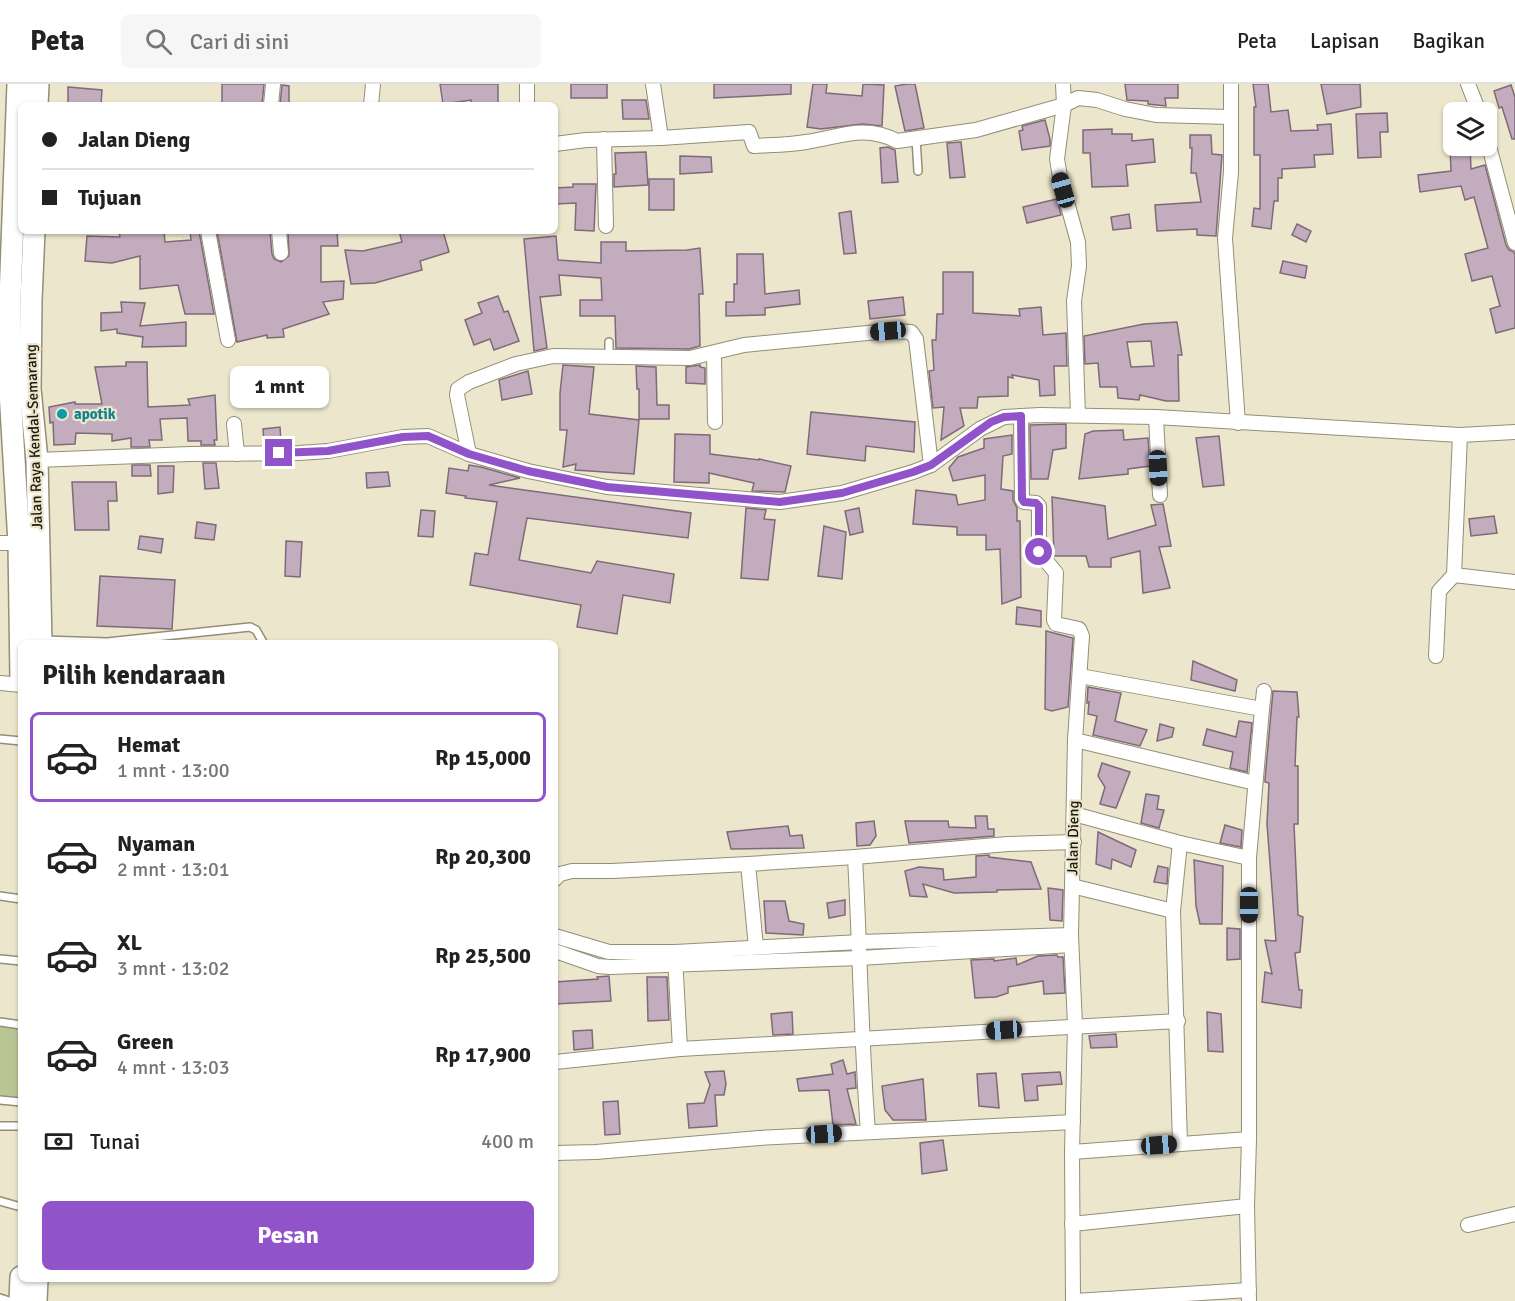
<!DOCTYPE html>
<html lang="id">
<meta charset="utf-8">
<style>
body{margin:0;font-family:Signika,sans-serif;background:#f6f6f6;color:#222;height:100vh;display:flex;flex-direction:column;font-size:22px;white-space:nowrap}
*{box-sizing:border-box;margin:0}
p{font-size:20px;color:#767676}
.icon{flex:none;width:33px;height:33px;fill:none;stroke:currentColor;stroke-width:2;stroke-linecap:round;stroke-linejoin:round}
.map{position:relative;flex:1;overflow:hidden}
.side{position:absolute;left:18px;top:556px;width:540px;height:642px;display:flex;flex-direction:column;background:#fff;border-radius:9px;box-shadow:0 2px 4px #0004}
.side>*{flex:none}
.banner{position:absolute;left:18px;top:18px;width:540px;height:132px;border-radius:9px;box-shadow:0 2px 4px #0004;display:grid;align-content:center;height:132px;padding:0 24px;background:#fff}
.tools{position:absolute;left:1443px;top:18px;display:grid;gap:12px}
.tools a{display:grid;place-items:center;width:54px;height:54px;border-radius:9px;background:#fff;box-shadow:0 2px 4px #0004;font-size:30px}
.end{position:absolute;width:27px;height:27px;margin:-14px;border:8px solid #9153c9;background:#fff;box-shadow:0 0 0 3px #fff}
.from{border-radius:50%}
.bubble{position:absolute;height:42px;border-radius:9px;background:#fff;box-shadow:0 2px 4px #0004;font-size:20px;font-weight:800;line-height:42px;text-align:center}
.car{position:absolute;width:18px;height:36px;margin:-18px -9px;border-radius:8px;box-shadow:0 0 4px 2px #0007;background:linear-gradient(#222 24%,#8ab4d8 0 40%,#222 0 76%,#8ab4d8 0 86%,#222 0)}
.banner b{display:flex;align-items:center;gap:21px;height:57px;font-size:22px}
.banner b+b{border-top:2px solid #e0e0e0}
.banner i{width:15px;height:15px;background:#222}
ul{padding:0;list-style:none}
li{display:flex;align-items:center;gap:18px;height:90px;margin:0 12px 9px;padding:0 12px;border:3px solid transparent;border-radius:9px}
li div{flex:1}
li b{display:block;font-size:22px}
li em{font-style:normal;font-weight:800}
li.active{border-color:#9153c9}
li>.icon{width:54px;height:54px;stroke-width:1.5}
h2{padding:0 24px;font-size:27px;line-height:72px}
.pay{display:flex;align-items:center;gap:15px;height:66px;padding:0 24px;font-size:22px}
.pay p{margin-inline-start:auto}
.primary-button{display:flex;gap:12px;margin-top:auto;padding:12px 24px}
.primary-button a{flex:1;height:69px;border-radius:9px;background:#9153c9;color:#fff;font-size:24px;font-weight:800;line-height:69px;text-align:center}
header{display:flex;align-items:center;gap:36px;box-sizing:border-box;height:84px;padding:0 30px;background:#fff;border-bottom:2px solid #e0e0e0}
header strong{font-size:28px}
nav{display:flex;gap:33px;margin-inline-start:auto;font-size:21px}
.search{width:420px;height:54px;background:#f6f6f6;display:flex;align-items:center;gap:15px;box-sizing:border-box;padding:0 21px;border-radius:9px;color:#767676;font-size:22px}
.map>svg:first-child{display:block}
.green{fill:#b9c693}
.building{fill:#c3acbd;stroke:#7f6a79;stroke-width:1.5;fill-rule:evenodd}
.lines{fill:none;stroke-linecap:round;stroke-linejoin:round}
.service-casing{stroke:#948e76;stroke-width:10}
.minor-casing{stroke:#948e76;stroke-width:16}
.trunk-casing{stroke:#948e76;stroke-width:24}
.service{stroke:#fff;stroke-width:7}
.minor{stroke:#fff;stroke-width:14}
.trunk{stroke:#fff;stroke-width:21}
.route{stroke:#9153c9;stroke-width:8}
.culture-dot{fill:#0f9aa8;stroke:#ece6cc;stroke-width:2}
.labels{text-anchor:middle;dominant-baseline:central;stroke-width:4.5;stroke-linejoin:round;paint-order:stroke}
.culture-label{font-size:15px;font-weight:bold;fill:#0d838f;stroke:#ece6cc;text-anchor:start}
.street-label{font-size:15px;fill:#1c1a10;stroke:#ece6cc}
</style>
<header>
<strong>Peta</strong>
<div class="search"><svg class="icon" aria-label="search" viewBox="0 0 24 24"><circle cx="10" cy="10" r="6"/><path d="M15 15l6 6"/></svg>Cari di sini</div>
<nav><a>Peta</a><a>Lapisan</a><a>Bagikan</a></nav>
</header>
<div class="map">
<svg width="1515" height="1217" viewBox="0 0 1515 1217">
<rect width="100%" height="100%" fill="#ece6cc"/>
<polygon class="green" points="0,938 21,941 21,1018 0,1016"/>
<g class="building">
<polygon points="222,0 264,0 262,21 222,21"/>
<polygon points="440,0 498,0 498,21 471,21 471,16 443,20"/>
<rect x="571" y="0" width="36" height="14"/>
<polygon points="714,0 791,0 791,10 714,14"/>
<polygon points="813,0 827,0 826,9 862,12 863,0 884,1 882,42 862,40 821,45 807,43"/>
<polygon points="907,0 915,0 924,44 905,47 895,2"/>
<polygon points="1125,0 1178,0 1178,14 1165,14 1166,22 1148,20 1148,17 1127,16"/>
<polygon points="1253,0 1268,0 1271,28 1288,26 1291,47 1318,46 1317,41 1331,40 1333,70 1314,71 1315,83 1282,85 1282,94 1278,94 1278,117 1274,117 1271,145 1252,142 1254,124 1260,125 1260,71 1254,71 1254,23 1256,23"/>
<polygon points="1321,0 1360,0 1361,23 1327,30"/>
<polygon points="282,1 289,2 289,21 280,21"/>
<polygon points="1511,1 1515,13 1515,55 1512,55 1502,23 1499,24 1494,7"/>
<polygon points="68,3 102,6 101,21 68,21"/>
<polygon points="622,16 646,16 649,35 623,35"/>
<polygon points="1387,29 1388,48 1380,48 1381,73 1358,74 1356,30"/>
<polygon points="1045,36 1050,55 1050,62 1022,66 1019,47 1023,46 1022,42"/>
<polygon points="1112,45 1112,50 1132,50 1132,57 1153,55 1155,78 1126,81 1128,102 1092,103 1090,69 1083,69 1083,46"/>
<polygon points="1190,51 1211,51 1212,70 1222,71 1216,152 1197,151 1197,145 1157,147 1155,121 1201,118 1196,89 1191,89 1192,64 1190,64"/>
<polygon points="961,58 965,93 950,94 947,59"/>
<polygon points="1450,62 1470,62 1471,85 1485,81 1506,161 1509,166 1514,168 1515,171 1515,244 1496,249 1490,225 1500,222 1492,192 1472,197 1465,170 1488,164 1474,113 1465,116 1461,102 1420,108 1418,91 1451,87"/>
<polygon points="888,63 895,66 898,98 882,99 880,64"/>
<polygon points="646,68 648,101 614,103 614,90 616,90 615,69"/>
<polygon points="680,72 711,73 712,88 680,90"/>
<rect x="649" y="95" width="25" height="31"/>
<polygon points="573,100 596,100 594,147 575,146 576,119 555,120 555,104 573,103"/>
<polygon points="1057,115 1061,131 1027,139 1023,123"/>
<polygon points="851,127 856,169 844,170 839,129"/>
<polygon points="1129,130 1131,144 1113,146 1111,133"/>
<polygon points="1297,140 1311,147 1306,158 1292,151"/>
<polygon points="119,147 164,147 165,158 191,156 190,147 199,147 214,230 185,230 178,201 140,205 140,172 112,179 85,177 87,152 120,153"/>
<polygon points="217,147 270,147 272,170 274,175 281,178 289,172 288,147 337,147 338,162 321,162 321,198 344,197 343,215 323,218 329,230 283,245 284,253 267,254 267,251 237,258"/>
<polygon points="399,147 443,147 449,168 420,177 422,186 375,199 351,200 345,166 363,167 402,158"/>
<polygon points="556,152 558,176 601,179 601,158 626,158 626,167 687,166 700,164 703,210 699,210 700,262 689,265 616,264 615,232 580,232 580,216 602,216 601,194 559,191 561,211 540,213 547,264 534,267 524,155"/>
<polygon points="737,170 763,170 765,210 799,206 800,220 765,224 765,231 726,232 726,218 734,218 734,200 737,200"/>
<polygon points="1283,177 1307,182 1305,194 1280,189"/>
<polygon points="943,188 973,188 973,229 1020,232 1019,225 1041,223 1043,251 1066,249 1067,282 1054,282 1055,311 1040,312 1039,296 1012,291 1013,294 1008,293 1008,312 978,313 977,324 960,324 964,342 941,356 944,323 933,324 929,287 934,286 932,256 936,256 937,230 943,230"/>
<polygon points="498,212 504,228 508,227 519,257 494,266 490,255 474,261 465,236 482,229 478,219"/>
<polygon points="903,213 905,231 870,235 868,217"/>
<polygon points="121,218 145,219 140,242 186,238 186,262 142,263 143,253 117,249 117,245 101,247 101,229 122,228"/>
<path d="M 1177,238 L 1182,271 L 1178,271 L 1179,317 L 1166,317 L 1140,311 L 1139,316 L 1118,314 L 1117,303 L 1100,303 L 1098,279 L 1085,280 L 1084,252 L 1144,240 ZM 1151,257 L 1154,282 L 1131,283 L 1127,258 Z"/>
<polygon points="126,278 147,278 148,323 190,321 188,315 215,311 217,356 214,356 215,361 201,361 201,357 188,357 187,334 160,335 162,356 149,356 150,363 131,363 131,354 112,357 112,350 76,349 75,360 54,361 53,338 50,339 49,323 75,318 75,320 102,320 95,283 126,282"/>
<polygon points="563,281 594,283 589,330 639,336 634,390 575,386 576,380 563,383 567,346 560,346 560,309"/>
<polygon points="700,281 700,283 705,284 705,300 686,299 686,283"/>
<polygon points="636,282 656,283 657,321 669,321 669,335 639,335 639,305 637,305"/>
<polygon points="528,287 532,310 502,316 499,296"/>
<polygon points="811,328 915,338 914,368 866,362 865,377 807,370"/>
<polygon points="1066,340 1066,364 1053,366 1048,395 1031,395 1030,341"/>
<polygon points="280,343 281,358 264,360 263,345"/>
<polygon points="1123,346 1124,356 1148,354 1150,382 1128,385 1128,390 1079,395 1085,350 1093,347"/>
<polygon points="675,350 710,351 710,370 759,376 759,375 791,382 785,408 752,407 754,399 709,389 709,399 674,398"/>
<polygon points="1012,351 1012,370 1003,372 1001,405 1013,407 1013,416 1017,424 1017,437 1020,437 1021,513 1002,520 1000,465 986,466 986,451 957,451 957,443 913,440 916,406 956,411 958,421 985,416 985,391 953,397 949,384 958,373 984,364 984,355"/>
<polygon points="1219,352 1224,401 1203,403 1196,354"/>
<polygon points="203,379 216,379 219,404 205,405"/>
<polygon points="132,381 150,381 151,392 132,392"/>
<polygon points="469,381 481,383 520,394 489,401 691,429 688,454 527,434 519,476 591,489 597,477 674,490 670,519 623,511 617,550 577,543 581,521 470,501 475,469 488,471 497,418 465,414 466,412 446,409 449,384 468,387"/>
<polygon points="158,382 174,382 173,408 158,410"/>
<polygon points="388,388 390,402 367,404 366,389"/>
<polygon points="72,398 116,398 117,417 108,417 109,446 75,446"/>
<polygon points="1052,413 1105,422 1108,455 1156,441 1151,421 1163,420 1171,462 1159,463 1170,504 1143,509 1140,467 1111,474 1111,483 1089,483 1086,472 1054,472"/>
<polygon points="746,424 766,426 764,435 775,436 768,496 741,494"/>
<polygon points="859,424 863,448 850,451 845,427"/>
<polygon points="421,426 435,427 433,453 418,452"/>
<polygon points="1494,432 1497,449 1471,452 1469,435"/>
<polygon points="197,438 216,441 214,456 195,454"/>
<polygon points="824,442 846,448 842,495 818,492"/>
<polygon points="140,452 163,455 161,469 138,465"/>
<polygon points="286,457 302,458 300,493 285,492"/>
<polygon points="100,492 175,496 172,545 97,542"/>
<polygon points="1017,523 1041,527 1041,543 1016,540"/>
<polygon points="1046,547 1073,554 1068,623 1052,627 1045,625"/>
<polygon points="1193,577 1237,596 1235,607 1191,596"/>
<polygon points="1088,603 1121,609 1115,637 1147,646 1140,662 1093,651 1097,632 1088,630 1089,618 1087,619"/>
<polygon points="1273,607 1297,608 1299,633 1297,633 1295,682 1298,682 1298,740 1294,740 1298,831 1303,833 1300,868 1295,869 1299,906 1302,906 1301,924 1262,918 1265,888 1272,890 1265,856 1276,857 1267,740 1269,699 1265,698 1265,695"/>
<polygon points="1239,637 1252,639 1247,688 1230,684 1233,668 1203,661 1207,645 1236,653"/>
<polygon points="1160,640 1174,644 1172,653 1157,657"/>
<polygon points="1102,679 1130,688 1116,724 1100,720 1105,703 1098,692"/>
<polygon points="1146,710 1159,712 1157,725 1164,726 1159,744 1141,739"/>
<polygon points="975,732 987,732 988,745 994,745 994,752 909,759 905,737 948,737 949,743 976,744"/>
<polygon points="874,737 876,752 870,761 857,762 856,739"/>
<polygon points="1225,741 1242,746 1241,763 1220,759"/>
<polygon points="788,742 790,752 802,751 804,764 731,765 727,748"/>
<polygon points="1098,748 1136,766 1131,783 1112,775 1111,785 1096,780"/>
<polygon points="989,771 989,773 1031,778 1041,805 997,806 997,808 954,809 923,800 927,813 910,812 905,787 919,783 943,785 944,796 976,793 976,772"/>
<polygon points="1194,776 1223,782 1222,840 1200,840 1196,822"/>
<polygon points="1158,782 1168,784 1167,800 1154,798"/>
<polygon points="1048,804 1063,806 1062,837 1050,836"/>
<polygon points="845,816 845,831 829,834 827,819"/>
<polygon points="764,817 785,817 789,837 804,840 803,851 766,849"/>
<polygon points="1227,844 1240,845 1240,875 1227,876"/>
<polygon points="1057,871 1058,873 1063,873 1065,909 1044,910 1043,897 1008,903 1008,909 996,913 975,914 971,876 994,875 994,877 1016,874 1017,881 1038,872"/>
<polygon points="609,892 611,917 555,920 555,898 598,895 597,893"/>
<polygon points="647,893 667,893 669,936 648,937"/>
<polygon points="792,928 793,950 773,951 771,930"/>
<polygon points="1207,928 1221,930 1223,968 1208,967"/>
<polygon points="592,946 593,964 574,966 573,947"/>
<polygon points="1116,950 1117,963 1091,964 1089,952"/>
<polygon points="843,976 847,990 855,988 856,1004 847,1005 856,1040 833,1041 829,1006 799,1007 797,995 833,990 831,980"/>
<polygon points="724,987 726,1000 724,1011 715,1011 717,1042 689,1044 687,1020 704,1019 710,1001 705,988"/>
<polygon points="1060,988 1062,1000 1037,1002 1038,1016 1025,1017 1022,990"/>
<polygon points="996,989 999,1024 979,1022 977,990"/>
<polygon points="923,995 926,1036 893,1036 885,1026 882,1002"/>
<polygon points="618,1017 620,1050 605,1051 603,1018"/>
<polygon points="943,1056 947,1086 922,1090 920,1059"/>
</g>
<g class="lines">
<defs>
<g id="service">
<polyline points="916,54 918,87"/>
<polyline points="609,258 609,274"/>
<polyline points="43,556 107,558 250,543 256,546 264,560"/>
<polyline points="0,655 21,657"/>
<polyline points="0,812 21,815"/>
<polyline points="0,875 21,877"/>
<polyline points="0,938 21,941"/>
<polyline points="0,1016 21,1018"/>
<polyline points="0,1042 21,1042"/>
<polyline points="0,1117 21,1123"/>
<polyline points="0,1214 9,1217"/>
</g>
<g id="minor">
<polyline points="527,0 527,21"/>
<polyline points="653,0 661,54"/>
<polyline points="1063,0 1064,21 1057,75 1060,93 1078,158 1079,182 1074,217 1078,331"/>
<polyline points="1231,0 1231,88 1225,154 1238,339"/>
<polyline points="1468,0 1479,28"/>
<polyline points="271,21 273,0"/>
<polyline points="371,21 373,0"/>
<polyline points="1486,51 1515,159"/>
<polyline points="604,55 606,142"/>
<path d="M 555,60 L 586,56 L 661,54 L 749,48 L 754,62 C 771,61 789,61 806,58 C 840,53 864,40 897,57 L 976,46 L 1064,21 L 1078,14 L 1097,16 L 1125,25 L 1156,31 L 1230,33"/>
<polyline points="208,147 228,256"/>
<polyline points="279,147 281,169"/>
<polyline points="714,270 715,338"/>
<polyline points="1021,332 1022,415 1024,418 1036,419 1039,422 1039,468 1056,489 1054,536 1056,540 1079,545 1082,552 1075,656 1071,851 1075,941 1072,1068 1073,1217"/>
<polyline points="1156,333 1160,411"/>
<polyline points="234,340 237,370"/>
<polyline points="469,370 457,311 458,305 469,298 516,280 553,272 690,274 744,261 888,247 911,248 916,255 931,381"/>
<polyline points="37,376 190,370 299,369 328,367 403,353 428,352 469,370 528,387 607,403 780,418 842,409 913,388 931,381 980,345 1004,333 1040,331 1156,333 1460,351 1515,348"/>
<polyline points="0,459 19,459"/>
<polyline points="1454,491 1515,498"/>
<polyline points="1436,572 1439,507 1454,491 1460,351"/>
<polyline points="1080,592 1262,625 1249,774 1249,1055 1247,1122 1249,1217"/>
<polyline points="0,599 21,601"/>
<polyline points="1262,625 1264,607"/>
<polyline points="1075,656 1255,699"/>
<polyline points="1074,730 1180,759 1249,774"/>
<polyline points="1180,759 1173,827 1180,1060"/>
<polyline points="555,795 560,790 572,787 612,787 748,780"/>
<polyline points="1072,802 1173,827"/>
<polyline points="555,852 609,868 675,868 860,858 1071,851"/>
<polyline points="756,863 748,780 855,773"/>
<polyline points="555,867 598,882 610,883 860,874 1071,861"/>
<polyline points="675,872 680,965"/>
<polyline points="555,978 680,965 1178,937"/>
<path d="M 868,1048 C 861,956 860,865 855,773 L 1008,760 L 1074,758"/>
<polyline points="1072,1068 1249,1055"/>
<polyline points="555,1069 596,1068 759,1054 1073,1038"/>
<polyline points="1072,1140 1247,1122"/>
<polyline points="1468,1141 1515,1130"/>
<polyline points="1075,1217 1249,1206"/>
</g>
<g id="trunk">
<polyline points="18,0 10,215 10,307 19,459 21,596"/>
<polyline points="37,21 38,0"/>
<polyline points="34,147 31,216 30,305 37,376 41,560"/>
<polyline points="20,1217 21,1193"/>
<polyline points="36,1217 37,1196"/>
</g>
</defs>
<use href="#service" class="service-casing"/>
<use href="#minor" class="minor-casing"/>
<use href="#trunk" class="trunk-casing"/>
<use href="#service" class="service"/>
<use href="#minor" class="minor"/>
<use href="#trunk" class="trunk"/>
</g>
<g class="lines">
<polyline class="route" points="279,369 328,367 403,353 428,352 469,370 528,387 607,403 780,418 842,409 913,388 931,381 991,338 1004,333 1021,332 1022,415 1024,418 1036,419 1039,422 1039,468"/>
</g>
<circle class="culture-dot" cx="62" cy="330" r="6"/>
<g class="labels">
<g class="culture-label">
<text x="74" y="330">apotik</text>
</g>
<g class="street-label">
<text transform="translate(34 353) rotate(-92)">Jalan Raya Kendal-Semarang</text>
<text transform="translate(1073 754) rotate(-89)">Jalan Dieng</text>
</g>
</g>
</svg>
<div class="tools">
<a><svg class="icon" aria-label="layers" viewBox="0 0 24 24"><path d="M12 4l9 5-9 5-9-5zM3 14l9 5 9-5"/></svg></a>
</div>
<i class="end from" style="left:1039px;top:468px"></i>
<i class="end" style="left:279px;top:369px"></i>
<div class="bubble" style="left:230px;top:282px;width:99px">1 mnt</div>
<i class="car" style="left:1063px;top:106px;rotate:344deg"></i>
<i class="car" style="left:888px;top:247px;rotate:265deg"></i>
<i class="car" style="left:1158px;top:384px;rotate:177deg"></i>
<i class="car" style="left:1249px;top:821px;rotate:180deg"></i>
<i class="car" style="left:1004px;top:946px;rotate:266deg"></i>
<i class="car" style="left:824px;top:1050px;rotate:87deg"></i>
<i class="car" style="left:1159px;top:1061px;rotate:86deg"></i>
<div class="banner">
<b><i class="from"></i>Jalan Dieng</b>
<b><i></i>Tujuan</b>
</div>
<section class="side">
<h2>Pilih kendaraan</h2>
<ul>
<li class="active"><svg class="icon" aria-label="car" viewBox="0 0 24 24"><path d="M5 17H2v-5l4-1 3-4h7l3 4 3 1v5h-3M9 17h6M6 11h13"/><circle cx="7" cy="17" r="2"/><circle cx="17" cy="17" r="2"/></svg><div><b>Hemat</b><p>1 mnt · 13:00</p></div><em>Rp 15,000</em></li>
<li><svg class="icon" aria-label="car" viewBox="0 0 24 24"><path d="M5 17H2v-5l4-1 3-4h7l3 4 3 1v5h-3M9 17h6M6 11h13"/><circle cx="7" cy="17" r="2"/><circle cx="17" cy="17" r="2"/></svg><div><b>Nyaman</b><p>2 mnt · 13:01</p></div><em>Rp 20,300</em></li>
<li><svg class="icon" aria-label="car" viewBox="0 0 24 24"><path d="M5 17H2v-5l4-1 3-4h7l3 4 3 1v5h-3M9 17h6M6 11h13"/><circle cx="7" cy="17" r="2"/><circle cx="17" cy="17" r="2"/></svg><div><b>XL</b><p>3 mnt · 13:02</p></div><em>Rp 25,500</em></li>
<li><svg class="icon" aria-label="car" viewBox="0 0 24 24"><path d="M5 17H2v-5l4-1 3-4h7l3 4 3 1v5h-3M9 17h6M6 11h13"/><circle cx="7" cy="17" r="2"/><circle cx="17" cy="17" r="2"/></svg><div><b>Green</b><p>4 mnt · 13:03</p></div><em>Rp 17,900</em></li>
</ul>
<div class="pay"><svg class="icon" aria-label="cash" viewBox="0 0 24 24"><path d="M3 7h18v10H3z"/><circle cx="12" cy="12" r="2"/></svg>Tunai<p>400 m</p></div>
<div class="primary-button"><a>Pesan</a></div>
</section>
</div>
